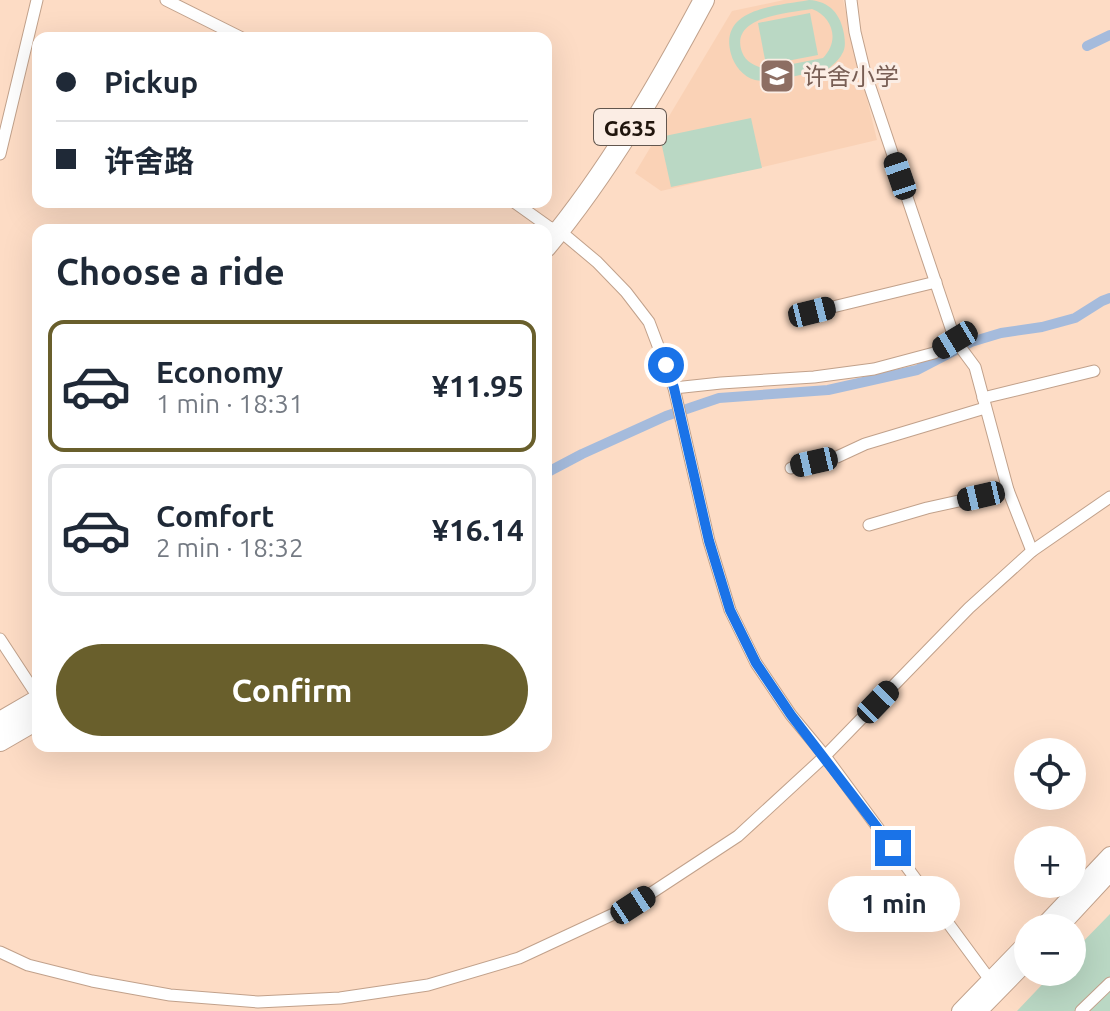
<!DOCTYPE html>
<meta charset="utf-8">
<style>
body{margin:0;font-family:Ubuntu,"Noto Sans SC",sans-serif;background:#f6f6f7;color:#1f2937;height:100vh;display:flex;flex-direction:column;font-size:30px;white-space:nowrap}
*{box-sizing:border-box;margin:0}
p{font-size:26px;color:#747a83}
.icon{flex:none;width:44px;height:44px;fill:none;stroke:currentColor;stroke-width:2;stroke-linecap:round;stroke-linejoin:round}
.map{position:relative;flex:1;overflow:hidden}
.details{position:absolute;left:32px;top:224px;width:520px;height:528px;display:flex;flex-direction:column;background:#fff;border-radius:16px;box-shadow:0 8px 32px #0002}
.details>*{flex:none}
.guide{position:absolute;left:32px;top:32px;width:520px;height:176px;border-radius:16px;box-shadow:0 8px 32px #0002;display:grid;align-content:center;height:176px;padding:0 24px;background:#fff}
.fabs{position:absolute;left:1014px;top:738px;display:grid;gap:16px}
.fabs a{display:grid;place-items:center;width:72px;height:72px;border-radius:50%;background:#fff;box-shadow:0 8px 32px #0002;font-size:40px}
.end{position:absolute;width:36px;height:36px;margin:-18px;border:10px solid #1a73e8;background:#fff;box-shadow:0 0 0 4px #fff}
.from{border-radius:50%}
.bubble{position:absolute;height:56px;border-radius:28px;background:#fff;box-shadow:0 8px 32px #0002;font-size:26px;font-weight:700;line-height:56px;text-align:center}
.car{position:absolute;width:24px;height:48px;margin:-24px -12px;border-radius:10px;box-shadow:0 0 6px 2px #0007;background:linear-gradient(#222 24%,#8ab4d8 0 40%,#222 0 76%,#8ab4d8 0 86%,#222 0)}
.guide b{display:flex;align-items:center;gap:28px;height:76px;font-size:30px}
.guide b+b{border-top:2px solid #e0e1e3}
.guide i{width:20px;height:20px;background:#1f2937}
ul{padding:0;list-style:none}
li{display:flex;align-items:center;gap:24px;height:132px;margin:0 16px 12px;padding:0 8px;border:4px solid #e0e1e3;border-radius:16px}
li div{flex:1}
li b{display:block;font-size:30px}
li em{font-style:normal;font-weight:700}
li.current{border-color:#695f2c}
li>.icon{width:72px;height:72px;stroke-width:1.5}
h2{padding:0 24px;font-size:36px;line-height:96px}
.primary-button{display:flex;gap:16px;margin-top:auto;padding:16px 24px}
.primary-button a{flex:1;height:92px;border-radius:48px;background:#695f2c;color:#fff;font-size:32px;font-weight:700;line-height:92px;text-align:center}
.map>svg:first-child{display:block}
.built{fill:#fad2b6}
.green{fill:#bad8c4;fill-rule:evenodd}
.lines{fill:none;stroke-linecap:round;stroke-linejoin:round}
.canal{stroke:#a5bbdc;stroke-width:10}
.street-casing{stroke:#c1a18b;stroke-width:13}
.secondary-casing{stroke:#c1a18b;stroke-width:18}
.highway-casing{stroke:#c1a18b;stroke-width:22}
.street{stroke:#fff;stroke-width:11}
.secondary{stroke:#fff;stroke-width:16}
.highway{stroke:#fff;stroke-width:20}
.route{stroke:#1a73e8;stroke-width:10}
.labels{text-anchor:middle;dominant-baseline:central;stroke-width:6;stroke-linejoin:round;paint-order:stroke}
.shield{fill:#fbede4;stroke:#62564e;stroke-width:2}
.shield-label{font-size:22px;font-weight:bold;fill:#20150d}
.education-label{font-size:24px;fill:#785e54;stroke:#fbede4;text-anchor:start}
</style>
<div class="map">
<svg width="1110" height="1011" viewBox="0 0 1110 1011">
<rect width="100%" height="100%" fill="#fddcc5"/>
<polygon class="built" points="784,0 843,0 877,140 661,191 635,173 732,11"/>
<g class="green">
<path d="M 809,0 C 830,1 841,15 844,34 C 845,41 846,48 842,54 C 839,60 833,65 828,69 C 812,72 769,84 755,80 C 743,77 734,65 731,54 C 718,7 778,6 809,0 ZM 812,9 C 833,17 840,41 823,58 L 767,69 C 757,67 746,63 742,52 C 729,16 789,13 812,9 Z"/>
<polygon points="810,13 818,55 766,65 758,23"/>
<polygon points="751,118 762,168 671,187 660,137"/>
<polygon points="1110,914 1110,1011 1017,1011 1054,972 1072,972 1072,953"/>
</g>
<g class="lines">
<g class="canal">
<polyline points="1087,46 1110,35"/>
<polyline points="546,473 582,454 666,416 719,398 828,390 917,370 971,342 1001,333 1042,327 1075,318 1102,301 1110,298"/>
</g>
<defs>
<g id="street">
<polyline points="166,0 242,38"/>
<polyline points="851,0 855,32 864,69 955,340 975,367 1008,490 1032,551"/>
<polyline points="0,154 37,0"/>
<polyline points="514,202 549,227 560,231 597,262 626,292 649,322 674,388 709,541 730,610 756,663 791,715 825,756 993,984"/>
<polyline points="812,312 936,282"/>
<polyline points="674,388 721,383 814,377 874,369 934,353 955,340"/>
<polyline points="983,398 1094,371"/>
<polyline points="791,468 837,457 865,444 985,408"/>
<polyline points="869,525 927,508 1008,490"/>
<polyline points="0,639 38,697"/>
<polyline points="0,952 28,965 92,981 170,995 258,1002 340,998 428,985 519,958 633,905 738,836 825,756 969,608 1032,551 1110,497"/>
<polyline points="1081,1011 1110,983"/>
</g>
<g id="secondary">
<polyline points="1041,928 1110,855"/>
<polyline points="1059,928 1110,873"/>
<polyline points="960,1011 1028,941"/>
<polyline points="979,1011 1028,961"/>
</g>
<g id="highway">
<path d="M 546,247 C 608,172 658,86 704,0"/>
<polyline points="0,722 38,700"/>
<polyline points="0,741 38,719"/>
</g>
</defs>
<use href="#street" class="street-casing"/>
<use href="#secondary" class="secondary-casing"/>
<use href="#highway" class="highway-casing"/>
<use href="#street" class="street"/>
<use href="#secondary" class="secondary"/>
<use href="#highway" class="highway"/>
</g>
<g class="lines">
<polyline class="route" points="666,365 674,388 709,541 730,610 756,663 791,715 893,848"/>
</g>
<defs>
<symbol id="school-square" viewBox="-11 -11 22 22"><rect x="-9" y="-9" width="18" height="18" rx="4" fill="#8d6e63" stroke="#fbede4"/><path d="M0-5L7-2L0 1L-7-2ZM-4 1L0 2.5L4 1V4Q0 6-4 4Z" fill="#fff"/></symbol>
</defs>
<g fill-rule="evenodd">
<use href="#school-square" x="757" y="56" width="40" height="40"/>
</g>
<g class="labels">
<rect class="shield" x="594" y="109" width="72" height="36" rx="6"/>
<g class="shield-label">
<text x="630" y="127">G635</text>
</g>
<g class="education-label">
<text x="803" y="76">许舍小学</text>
</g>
</g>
</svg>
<div class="fabs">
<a><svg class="icon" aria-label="locate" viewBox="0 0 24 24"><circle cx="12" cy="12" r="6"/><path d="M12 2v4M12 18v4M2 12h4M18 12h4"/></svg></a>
<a>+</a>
<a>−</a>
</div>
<i class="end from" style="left:666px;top:365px"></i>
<i class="end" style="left:893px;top:848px"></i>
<div class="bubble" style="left:828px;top:876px;width:132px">1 min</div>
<i class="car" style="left:900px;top:176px;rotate:341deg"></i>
<i class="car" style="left:812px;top:312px;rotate:76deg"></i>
<i class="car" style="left:955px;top:340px;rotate:239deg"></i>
<i class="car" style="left:814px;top:462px;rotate:257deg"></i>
<i class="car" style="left:981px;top:496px;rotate:257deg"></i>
<i class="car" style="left:878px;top:702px;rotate:44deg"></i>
<i class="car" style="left:633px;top:905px;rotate:57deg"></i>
<div class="guide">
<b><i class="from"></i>Pickup</b>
<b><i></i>许舍路</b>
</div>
<section class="details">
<h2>Choose a ride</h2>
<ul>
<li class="current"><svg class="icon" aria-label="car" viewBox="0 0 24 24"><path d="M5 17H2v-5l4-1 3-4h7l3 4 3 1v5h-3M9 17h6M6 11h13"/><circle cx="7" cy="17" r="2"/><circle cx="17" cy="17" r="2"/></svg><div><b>Economy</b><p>1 min · 18:31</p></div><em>¥11.95</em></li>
<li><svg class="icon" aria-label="car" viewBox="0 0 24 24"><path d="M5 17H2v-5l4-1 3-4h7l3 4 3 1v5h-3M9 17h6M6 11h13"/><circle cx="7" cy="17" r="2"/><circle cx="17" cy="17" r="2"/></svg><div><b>Comfort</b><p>2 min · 18:32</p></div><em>¥16.14</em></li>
</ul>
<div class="primary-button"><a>Confirm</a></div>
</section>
</div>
